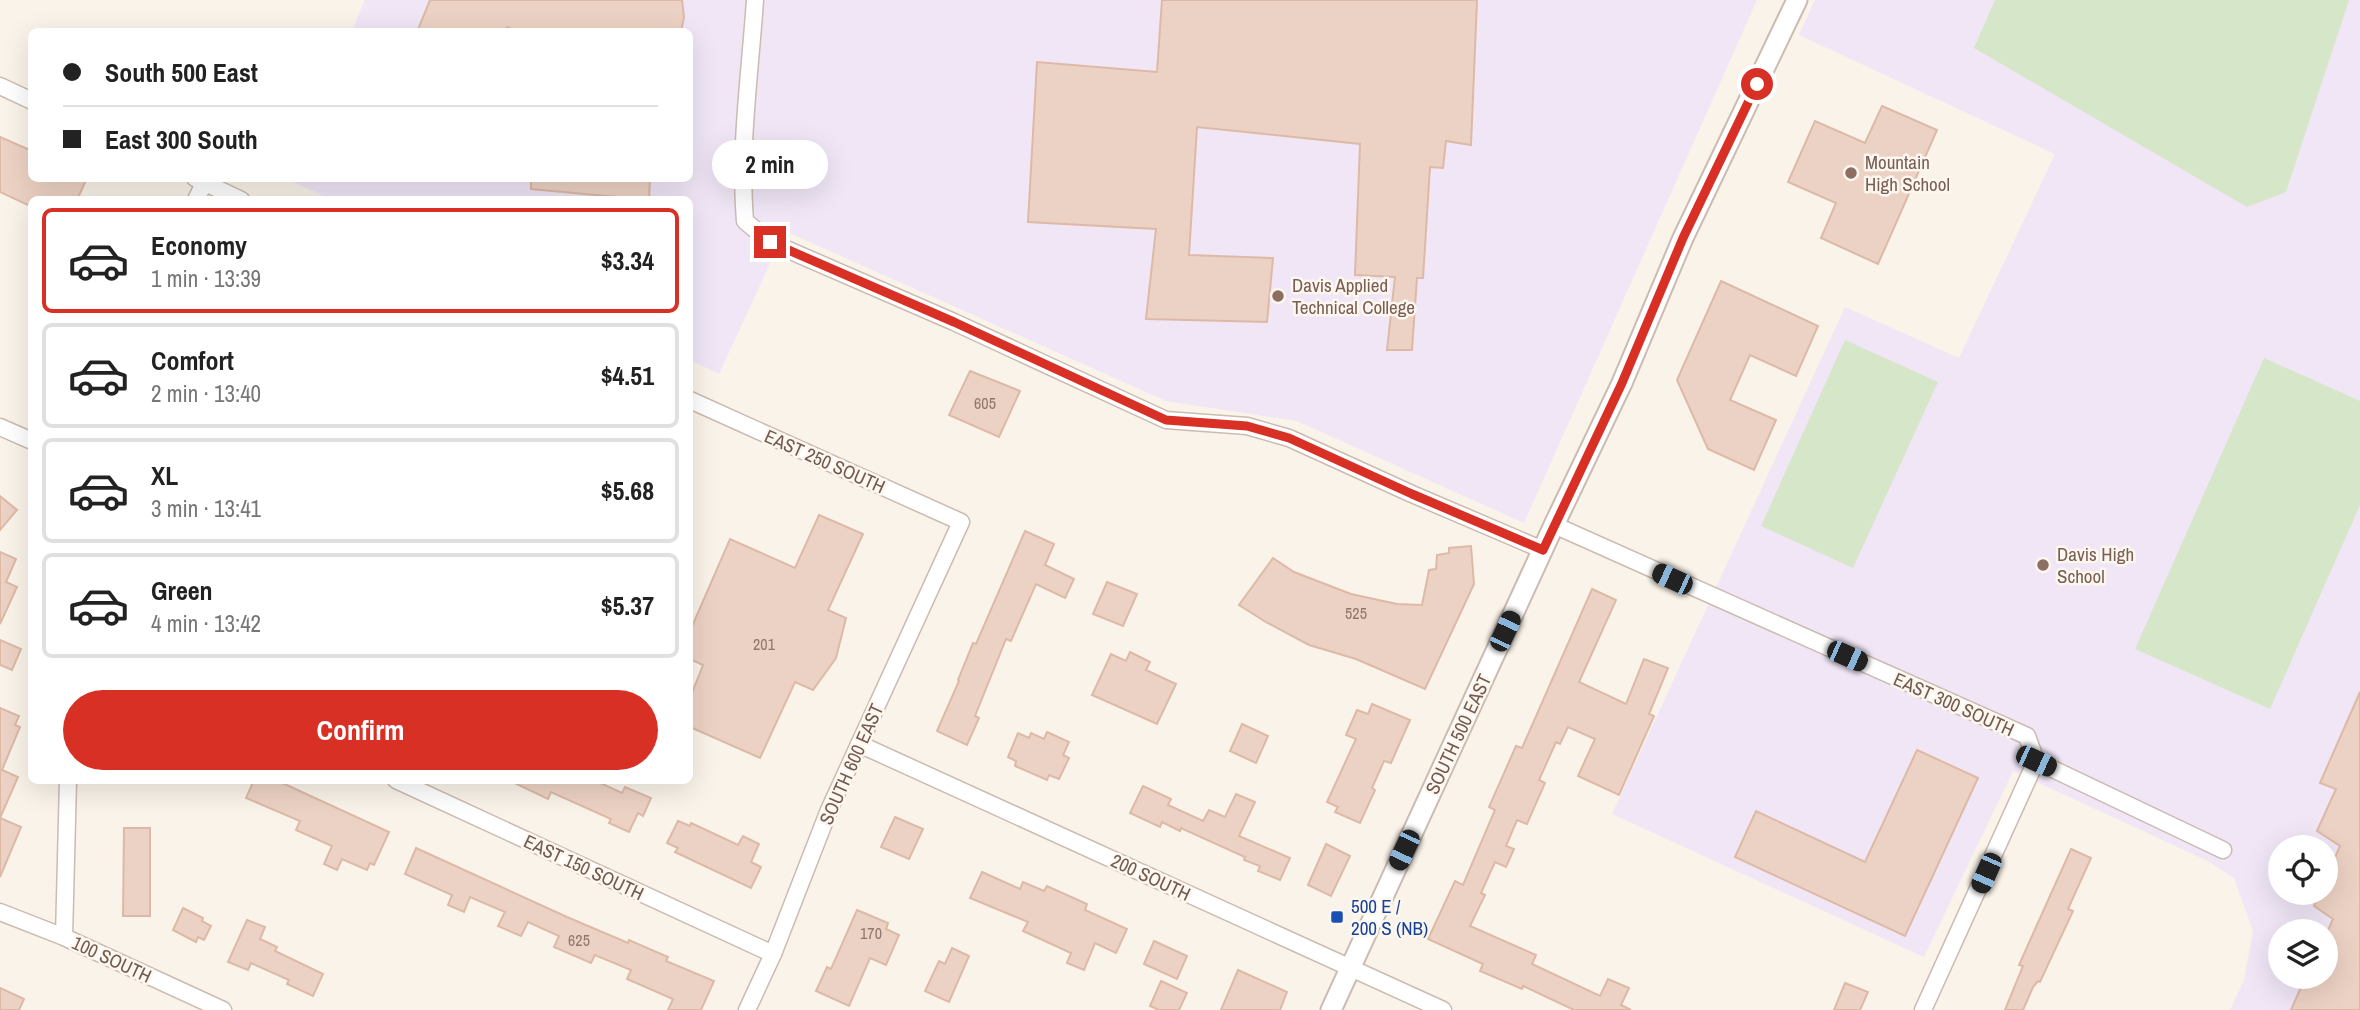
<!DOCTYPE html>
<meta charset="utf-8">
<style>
body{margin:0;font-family:"Archivo Narrow",sans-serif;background:#f6f6f6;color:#222;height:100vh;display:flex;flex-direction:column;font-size:26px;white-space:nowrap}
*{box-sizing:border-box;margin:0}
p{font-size:23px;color:#767676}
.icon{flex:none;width:38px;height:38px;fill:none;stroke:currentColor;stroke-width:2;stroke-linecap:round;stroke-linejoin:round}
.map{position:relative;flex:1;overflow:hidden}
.panel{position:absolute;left:28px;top:196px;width:665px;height:588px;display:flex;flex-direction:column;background:#fff;border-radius:10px;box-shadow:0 7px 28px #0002}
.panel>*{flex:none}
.banner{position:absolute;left:28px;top:28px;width:665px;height:154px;border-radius:10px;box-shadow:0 7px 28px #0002;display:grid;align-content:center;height:154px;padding:0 35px;background:#fff}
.tools{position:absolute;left:2268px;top:835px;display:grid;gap:14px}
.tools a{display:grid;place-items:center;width:70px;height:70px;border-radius:50%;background:#fff;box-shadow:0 7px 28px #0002;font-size:35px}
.end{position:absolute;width:32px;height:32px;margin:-16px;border:9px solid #d93025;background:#fff;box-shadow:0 0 0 4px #fff}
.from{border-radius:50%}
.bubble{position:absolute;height:49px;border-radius:24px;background:#fff;box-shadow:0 7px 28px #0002;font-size:23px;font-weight:700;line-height:49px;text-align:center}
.car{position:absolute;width:21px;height:42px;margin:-21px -10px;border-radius:9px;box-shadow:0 0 5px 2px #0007;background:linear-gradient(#222 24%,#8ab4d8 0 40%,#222 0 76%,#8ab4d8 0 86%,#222 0)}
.banner b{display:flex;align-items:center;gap:24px;height:66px;font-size:26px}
.banner b+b{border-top:2px solid #e0e0e0}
.banner i{width:18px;height:18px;background:#222}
ul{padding:12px 0 0;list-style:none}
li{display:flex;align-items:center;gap:21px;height:105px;margin:0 14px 10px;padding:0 21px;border:4px solid #e0e0e0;border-radius:10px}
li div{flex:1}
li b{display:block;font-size:26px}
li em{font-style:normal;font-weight:700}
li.on{border-color:#d93025}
li>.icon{width:63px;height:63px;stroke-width:1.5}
.action{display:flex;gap:14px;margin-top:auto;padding:14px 35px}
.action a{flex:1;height:80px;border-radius:42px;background:#d93025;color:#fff;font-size:28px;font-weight:700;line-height:80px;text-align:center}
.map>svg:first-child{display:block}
.education{fill:#f0e6f6;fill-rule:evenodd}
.green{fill:#d6e6c9}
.building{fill:#ecd2c4;stroke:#ddb9a6;stroke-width:2}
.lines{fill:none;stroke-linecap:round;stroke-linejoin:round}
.minor-casing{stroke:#cbbbb0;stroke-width:19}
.tertiary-casing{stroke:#cbbbb0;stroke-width:23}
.minor{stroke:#fff;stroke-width:16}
.tertiary{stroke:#fff;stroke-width:19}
.route{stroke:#d93025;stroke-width:9}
.education-dot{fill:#8d6e63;stroke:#fdf7ef;stroke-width:2.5}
.transit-dot{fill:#1a4fb4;stroke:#fdf7ef;stroke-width:2.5}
.labels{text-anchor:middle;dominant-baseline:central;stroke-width:5;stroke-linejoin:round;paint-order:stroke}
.number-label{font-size:16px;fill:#90786d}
.education-label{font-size:19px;fill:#785e54;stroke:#fdf7ef;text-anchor:start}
.street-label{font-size:19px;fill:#715a50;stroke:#fdf7ef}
.transit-label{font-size:19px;fill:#164399;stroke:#fdf7ef;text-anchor:start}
</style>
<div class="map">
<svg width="2360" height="1010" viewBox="0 0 2360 1010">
<rect width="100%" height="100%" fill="#faf3e9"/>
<g class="education">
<polygon points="365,0 1757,0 1524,523 1297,421 1166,401 785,231 719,374 690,360 690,200 332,200 291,181 292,178 690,178 690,32 352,31"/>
<path d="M 1815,0 L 2360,0 L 2360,1010 L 2230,1010 L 2244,980 L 2253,931 L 2234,878 L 2208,861 L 2013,771 L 1924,957 L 1612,814 L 1845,307 L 1959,358 L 2055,154 L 1799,35 ZM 2280,847 L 2326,847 L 2326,892 L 2280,892 ZM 2280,931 L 2326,931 L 2326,976 L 2280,976 Z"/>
</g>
<g class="green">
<polygon points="1995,0 2349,0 2286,192 2247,207 1974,48"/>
<polygon points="1845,340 1938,382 1853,568 1761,526"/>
<polygon points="2264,358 2360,401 2360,505 2270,709 2135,649"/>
</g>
<g class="building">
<polygon points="430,0 682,0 684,17 681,32 518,32 507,27 505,32 417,32"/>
<polygon points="1162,0 1477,0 1471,145 1446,141 1443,168 1430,167 1423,278 1417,278 1412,350 1387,350 1395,277 1355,275 1360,144 1197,127 1189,255 1273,258 1267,322 1146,319 1156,229 1028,222 1037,62 1157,72"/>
<polygon points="1882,106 1937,130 1878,264 1821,238 1836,203 1788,182 1815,121 1865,143"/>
<polygon points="0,137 32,151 32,178 87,178 77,200 32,200 32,207 0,192"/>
<polygon points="531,178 650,178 649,200 531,189"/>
<polygon points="1721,281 1818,326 1796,376 1750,355 1730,400 1776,420 1754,470 1708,449 1677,380"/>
<polygon points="970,371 1020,391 999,437 949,415"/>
<polygon points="0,496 17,510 0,530"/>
<polygon points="819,515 863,534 828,610 846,618 836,658 813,690 795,682 760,758 690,727 690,698 703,665 690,659 690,631 730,539 795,568"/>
<polygon points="1025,531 1054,544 1045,565 1074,579 1065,598 1036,584 1011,641 1006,639 975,716 979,718 967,745 937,731 959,681 958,680 973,643 976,644"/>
<polygon points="1471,546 1474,584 1425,689 1356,659 1309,645 1264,621 1239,605 1273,558 1294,572 1351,594 1397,604 1422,605 1429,570 1436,569 1437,555 1449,553 1449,548"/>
<polygon points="0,552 16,559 6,582 17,587 0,624"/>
<polygon points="1107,582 1137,594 1123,626 1093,614"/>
<polygon points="1592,589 1616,600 1579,682 1626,704 1644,659 1668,668 1649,714 1654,716 1619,795 1578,776 1595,739 1568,727 1560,744 1556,742 1539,780 1545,783 1527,824 1517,820 1506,846 1514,849 1506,867 1495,862 1481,893 1485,895 1470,926 1536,955 1532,964 1600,996 1608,979 1629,988 1621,1005 1631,1010 1574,1010 1523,986 1522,989 1480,971 1483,964 1428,939 1455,881 1463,885 1495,810 1489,807 1516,746 1522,748"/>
<polygon points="0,640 21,649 12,670 0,665"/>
<polygon points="1130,652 1150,662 1146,670 1176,684 1157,724 1092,695 1111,654 1126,661"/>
<polygon points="2360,692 2360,1010 2291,1010 2306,976 2326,976 2326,935 2333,919 2314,906 2320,892 2326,892 2326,879 2340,846 2317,831 2336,789 2320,783"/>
<polygon points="1372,704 1410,720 1391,763 1384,761 1372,788 1375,790 1360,823 1335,812 1338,807 1327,802 1356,739 1346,735 1357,710 1368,714"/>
<polygon points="0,708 19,716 15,725 20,727 2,770 18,777 0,818"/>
<polygon points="1242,724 1268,736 1256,763 1230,751"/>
<polygon points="1047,732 1069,742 1063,755 1069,758 1059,779 1049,775 1047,780 1015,766 1016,761 1008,757 1018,733 1029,738 1031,733 1044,739"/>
<polygon points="1917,750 1978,778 1905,936 1735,857 1756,811 1865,862"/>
<polygon points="254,780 276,780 389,832 374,865 370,863 367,870 342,859 337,870 324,864 332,846 296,830 300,821 246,798"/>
<polygon points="508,780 594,780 622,793 625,787 651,798 643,816 638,813 629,832 609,823 611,819 551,792 548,799"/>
<polygon points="1143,786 1171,799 1168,805 1203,821 1209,810 1225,817 1236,794 1255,802 1239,836 1290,858 1280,880 1258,871 1260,866 1244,860 1245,857 1181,828 1180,831 1162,822 1160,827 1130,813"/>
<polygon points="895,817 923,829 909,859 881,847"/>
<polygon points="0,818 21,827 0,877"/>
<polygon points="678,821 690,826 691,823 738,845 743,836 759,844 751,862 761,867 751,888 675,852 678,848 667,843"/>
<polygon points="124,828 150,828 150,916 123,916"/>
<polygon points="1326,844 1350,856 1331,896 1308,885"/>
<polygon points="416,848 567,917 628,943 629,940 668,957 666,961 714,981 701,1010 668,1010 673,999 627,979 631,970 595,955 591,963 554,947 559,936 528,922 521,936 498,926 505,912 470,897 464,912 448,905 452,895 405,874"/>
<polygon points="2071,849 2091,858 2068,909 2073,911 2040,982 2038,981 2033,987 2023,1010 2005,1010 2023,966 2019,965"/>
<polygon points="982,872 1020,889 1023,882 1044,891 1047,886 1087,904 1085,910 1127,929 1116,953 1095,943 1084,970 1067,963 1071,953 1023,931 1028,922 970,898"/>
<polygon points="183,908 203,918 202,921 211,926 204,940 198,937 196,942 173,930"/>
<polygon points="857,910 888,923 886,929 899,935 886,965 870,958 849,1006 816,991 827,967 831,969"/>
<polygon points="247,920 265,927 260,939 277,947 275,951 323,974 313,996 287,984 289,980 251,963 248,970 228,962"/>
<polygon points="1154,941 1187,956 1177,979 1144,964"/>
<polygon points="952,948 969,956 949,1002 925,991 939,961 945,964"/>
<polygon points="1238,970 1287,992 1280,1010 1221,1010"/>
<polygon points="1161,981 1187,993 1179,1010 1159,1010 1150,1006"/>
<polygon points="1845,983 1868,992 1860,1010 1834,1010"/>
<polygon points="0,988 24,999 19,1010 0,1010"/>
</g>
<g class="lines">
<defs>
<g id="minor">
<path d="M 755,0 C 750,74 739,148 745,221 L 770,242 L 954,322 L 1166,420 L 1247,426 L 1289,438 L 1412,494 L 1543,550"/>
<polyline points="0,86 32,101"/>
<polyline points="195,178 241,200"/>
<polyline points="196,200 204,183"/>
<polyline points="690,400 961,522 829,810 773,954 747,1010"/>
<polyline points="0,427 32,441"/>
<polyline points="1554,525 2027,736 2036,761 2223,850"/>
<polyline points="859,744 1443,1010"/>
<polyline points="396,780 773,954"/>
<polyline points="0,912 64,937 223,1010"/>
<polyline points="64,937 68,780"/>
<polyline points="1923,1010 2036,761"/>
</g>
<polyline id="tertiary" points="1331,1010 1554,525 1622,383 1683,238 1797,0"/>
</defs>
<use href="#minor" class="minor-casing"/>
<use href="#tertiary" class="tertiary-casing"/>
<use href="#minor" class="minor"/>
<use href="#tertiary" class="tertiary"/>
</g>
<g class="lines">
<polyline class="route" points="770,242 954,322 1166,420 1247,426 1289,438 1412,494 1543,550 1622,383 1683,238 1757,84"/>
</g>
<g class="education-dot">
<circle cx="1851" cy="173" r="7"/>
<circle cx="1278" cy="296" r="7"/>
<circle cx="2043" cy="565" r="7"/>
</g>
<rect class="transit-dot" x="1330" y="910" width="14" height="14" rx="3.5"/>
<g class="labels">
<g class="number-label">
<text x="985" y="403">605</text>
<text x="1356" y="613">525</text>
<text x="764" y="644">201</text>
<text x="871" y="933">170</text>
<text x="579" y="940">625</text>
</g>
<g class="education-label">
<text x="1865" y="162">Mountain<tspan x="1865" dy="22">High School</tspan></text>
<text x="1292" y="285">Davis Applied<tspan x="1292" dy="22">Technical College</tspan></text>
<text x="2057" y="554">Davis High<tspan x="2057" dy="22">School</tspan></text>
</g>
<g class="street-label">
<text transform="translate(825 461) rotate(24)">EAST 250 SOUTH</text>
<text transform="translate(1954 704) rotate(24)">EAST 300 SOUTH</text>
<text transform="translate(1458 734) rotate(-65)">SOUTH 500 EAST</text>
<text transform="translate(851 764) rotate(-66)">SOUTH 600 EAST</text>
<text transform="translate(584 867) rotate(25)">EAST 150 SOUTH</text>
<text transform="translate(1151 877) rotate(25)">200 SOUTH</text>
<text transform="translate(112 959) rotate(25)">100 SOUTH</text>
</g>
<g class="transit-label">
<text x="1351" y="906">500 E /<tspan x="1351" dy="22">200 S (NB)</tspan></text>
</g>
</g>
</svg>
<div class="tools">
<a><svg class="icon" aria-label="locate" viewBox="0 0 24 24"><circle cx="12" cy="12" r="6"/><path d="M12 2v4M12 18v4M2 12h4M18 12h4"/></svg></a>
<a><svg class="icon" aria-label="layers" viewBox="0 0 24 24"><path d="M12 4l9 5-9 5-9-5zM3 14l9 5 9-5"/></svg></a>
</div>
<i class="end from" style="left:1757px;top:84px"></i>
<i class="end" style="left:770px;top:242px"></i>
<div class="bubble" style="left:712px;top:140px;width:116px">2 min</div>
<i class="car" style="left:1672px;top:579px;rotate:295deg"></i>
<i class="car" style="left:1505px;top:631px;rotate:25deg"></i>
<i class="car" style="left:1847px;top:656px;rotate:114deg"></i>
<i class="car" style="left:2036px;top:761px;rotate:115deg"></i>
<i class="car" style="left:1404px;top:850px;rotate:205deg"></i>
<i class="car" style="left:1986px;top:873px;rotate:204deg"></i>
<div class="banner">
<b><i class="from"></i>South 500 East</b>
<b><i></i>East 300 South</b>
</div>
<section class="panel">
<ul>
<li class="on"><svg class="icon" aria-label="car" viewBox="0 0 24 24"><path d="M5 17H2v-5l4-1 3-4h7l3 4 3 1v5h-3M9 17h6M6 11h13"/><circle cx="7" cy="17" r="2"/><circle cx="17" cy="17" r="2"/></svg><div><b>Economy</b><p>1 min · 13:39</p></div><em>$3.34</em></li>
<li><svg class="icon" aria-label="car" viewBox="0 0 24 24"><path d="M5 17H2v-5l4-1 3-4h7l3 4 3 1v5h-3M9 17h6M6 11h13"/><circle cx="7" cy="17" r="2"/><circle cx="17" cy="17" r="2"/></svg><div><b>Comfort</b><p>2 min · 13:40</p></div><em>$4.51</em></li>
<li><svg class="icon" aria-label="car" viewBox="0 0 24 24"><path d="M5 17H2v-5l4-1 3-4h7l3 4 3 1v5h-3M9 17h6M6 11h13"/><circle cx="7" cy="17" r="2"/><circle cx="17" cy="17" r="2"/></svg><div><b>XL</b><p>3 min · 13:41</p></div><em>$5.68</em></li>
<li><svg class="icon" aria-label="car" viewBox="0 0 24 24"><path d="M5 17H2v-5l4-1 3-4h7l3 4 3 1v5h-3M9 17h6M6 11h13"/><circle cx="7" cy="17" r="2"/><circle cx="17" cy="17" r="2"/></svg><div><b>Green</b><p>4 min · 13:42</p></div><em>$5.37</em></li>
</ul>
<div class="action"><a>Confirm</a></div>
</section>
</div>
